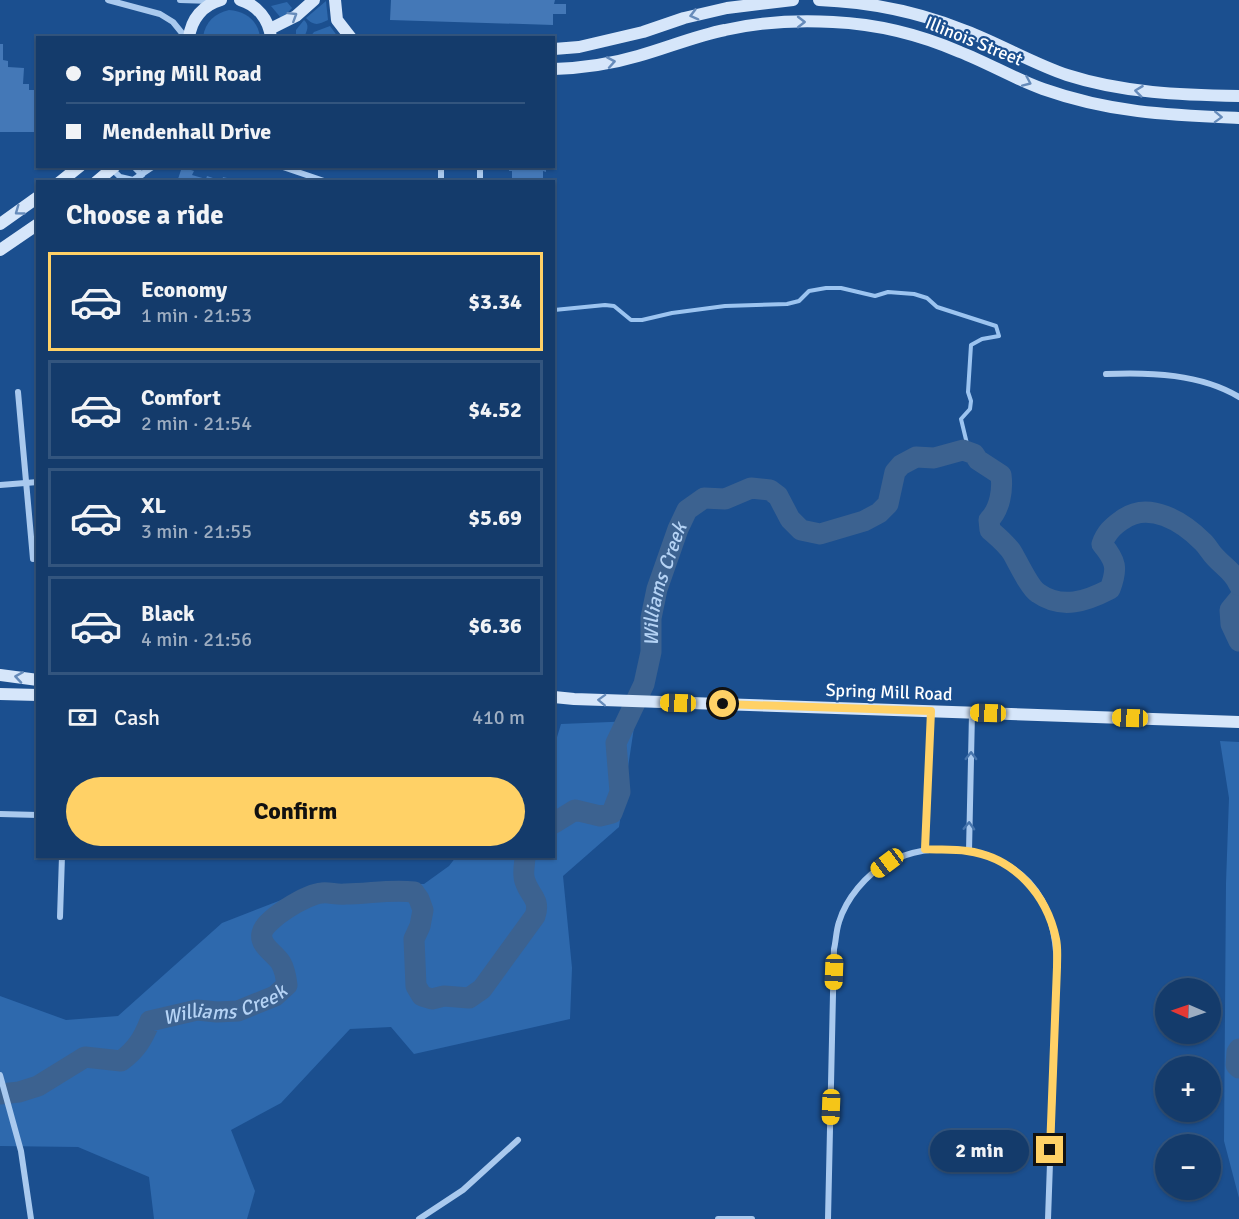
<!DOCTYPE html>
<meta charset="utf-8">
<style>
body{margin:0;font-family:Signika,sans-serif;background:#214673;color:#f1f3f6;height:100vh;display:flex;flex-direction:column;font-size:22px;white-space:nowrap}
*{box-sizing:border-box;margin:0}
p{font-size:20px;color:#9dadc1}
.icon{flex:none;width:33px;height:33px;fill:none;stroke:currentColor;stroke-width:2;stroke-linecap:round;stroke-linejoin:round}
.map{position:relative;flex:1;overflow:hidden}
.side{position:absolute;left:36px;top:180px;width:519px;height:678px;display:flex;flex-direction:column;background:#143b6b;border-radius:0px;box-shadow:0 2px 4px #0004,0 0 0 2px #33557e}
.side>*{flex:none}
.banner{position:absolute;left:36px;top:36px;width:519px;height:132px;border-radius:0px;box-shadow:0 2px 4px #0004,0 0 0 2px #33557e;display:grid;align-content:center;height:132px;padding:0 30px;background:#143b6b}
.needle{width:39px;rotate:272deg}
.fabs{position:absolute;left:1155px;top:978px;display:grid;gap:12px}
.fabs a{display:grid;place-items:center;width:66px;height:66px;border-radius:50%;background:#143b6b;box-shadow:0 2px 4px #0004,0 0 0 2px #33557e;font-size:30px}
.end{position:absolute;width:27px;height:27px;margin:-14px;border:8px solid #ffd166;background:#111;box-shadow:0 0 0 3px #111}
.from{border-radius:50%}
.bubble{position:absolute;height:42px;border-radius:21px;background:#143b6b;box-shadow:0 2px 4px #0004,0 0 0 2px #33557e;font-size:20px;font-weight:700;line-height:42px;text-align:center}
.car{position:absolute;width:18px;height:36px;margin:-18px -9px;border-radius:8px;box-shadow:0 0 4px 2px #0007;background:linear-gradient(#f5c518 24%,#345 0 40%,#f5c518 0 76%,#345 0 86%,#f5c518 0)}
.banner b{display:flex;align-items:center;gap:21px;height:57px;font-size:22px}
.banner b+b{border-top:2px solid #33557e}
.banner i{width:15px;height:15px;background:#f1f3f6}
ul{padding:0;list-style:none}
li{display:flex;align-items:center;gap:18px;height:99px;margin:0 12px 9px;padding:0 18px;border:3px solid #33557e;border-radius:0px}
li div{flex:1}
li b{display:block;font-size:22px}
li em{font-style:normal;font-weight:700}
li.current{border-color:#ffd166}
li>.icon{width:54px;height:54px;stroke-width:1.5}
h2{padding:0 30px;font-size:27px;line-height:72px}
.pay{display:flex;align-items:center;gap:15px;height:66px;padding:0 30px;font-size:22px}
.pay p{margin-inline-start:auto}
.action{display:flex;gap:12px;margin-top:auto;padding:12px 30px}
.action a{flex:1;height:69px;border-radius:36px;background:#ffd166;color:#111;font-size:24px;font-weight:700;line-height:69px;text-align:center}
.map>svg:first-child{display:block}
.green{fill:#2e69ad}
.lines{fill:none;stroke-linecap:round;stroke-linejoin:round}
.stream{stroke:#9cc4f0;stroke-width:4}
.river{stroke:#3c6290;stroke-width:21}
.building{fill:#4478b7}
.street{stroke:#a9c9ee;stroke-width:6}
.secondary{stroke:#d6e6fa;stroke-width:12}
.oneway{stroke:#668bba}
.oneway2{stroke:#4674ac}
.route{stroke:#ffd166;stroke-width:8}
.labels{text-anchor:middle;dominant-baseline:central;stroke-width:4.5;stroke-linejoin:round;paint-order:stroke}
.street-label{font-size:18px;fill:#fff;stroke:#1b4f8f}
.water-label{font-size:20px;font-style:italic;fill:#b5d3f5;stroke:#1b4f8f}
</style>
<div class="map">
<svg width="1239" height="1219" viewBox="0 0 1239 1219">
<rect width="100%" height="100%" fill="#1b4f8f"/>
<g class="green">
<path d="M 326,1 L 328,20 C 318,25 314,26 306,18 Z"/>
<polygon points="287,2 292,8 283,18 281,18 271,6"/>
<path d="M 229,10 C 246,11 258,21 260,37 L 203,37 C 205,22 215,13 229,10 Z"/>
<path d="M 304,20 C 310,25 307,31 304,37 L 296,34 L 296,30 Z"/>
<polygon points="330,26 338,37 310,37 314,32"/>
<polygon points="635,721 619,827 563,876 572,968 570,1019 414,1054 391,1027 350,1029 281,1103 231,1130 255,1191 247,1219 154,1219 149,1177 78,1147 0,1146 0,996 66,1020 118,1016 222,923 320,885 424,884 449,866 456,857 554,856 554,747 561,724"/>
<polygon points="1220,741 1239,742 1239,1198 1224,1141 1226,883 1229,798"/>
</g>
<g class="lines">
<polyline class="stream" points="554,310 605,305 614,306 631,320 642,320 672,313 725,306 787,304 799,301 809,291 826,288 841,288 875,296 888,292 914,294 927,298 937,307 996,326 999,336 982,339 971,345 968,392 971,401 970,409 961,419 969,452"/>
<g class="river">
<polyline points="1239,599 1230,610 1231,624 1239,641"/>
<path id="s1" d="M 554,823 L 575,810 L 600,816 L 612,813 L 620,792 L 616,743 L 644,684 L 651,652 L 651,618 L 657,589 L 678,529 L 687,510 L 704,498 L 725,499 L 751,488 L 770,490 L 778,496 L 790,519 L 801,530 L 820,534 L 864,521 L 879,513 L 888,504 L 895,472 L 901,465 L 916,457 L 934,458 L 963,450 L 974,454 L 978,460 L 1001,475 C 1003,490 1000,509 989,520 L 990,530 C 998,537 1008,545 1013,554 C 1018,563 1030,588 1038,593 C 1062,610 1087,601 1110,589 C 1118,568 1116,561 1102,544 C 1106,533 1112,527 1122,520 C 1149,500 1183,522 1203,542 C 1208,547 1211,553 1215,557 C 1223,566 1235,573 1239,585"/>
<polyline points="1239,1049 1237,1052 1236,1065 1239,1068"/>
<path id="s2" d="M 0,1094 L 19,1092 L 38,1086 L 85,1057 L 121,1061 C 136,1050 143,1039 150,1021 L 197,1010 L 217,1012 L 238,1011 L 275,996 L 287,985 C 286,977 285,970 281,963 C 275,953 259,946 262,933 C 265,919 307,894 322,893 C 329,892 337,895 345,894 C 368,894 391,889 414,892 L 419,899 L 423,910 L 420,926 L 414,939 L 416,986 L 422,996 L 432,999 L 444,996 L 469,998 L 482,989 L 535,916 C 541,899 529,895 525,881 C 522,874 525,864 525,856"/>
</g>
</g>
<g class="building">
<polygon points="391,0 555,0 554,4 566,4 566,14 553,14 553,25 390,20"/>
<polygon points="0,44 3,44 3,60 8,61 8,67 24,68 23,84 29,84 29,90 38,90 38,132 0,132"/>
<polygon points="509,166 546,166 546,172 543,171 543,182 512,182 512,171 509,171"/>
<polygon points="182,167 194,171 192,175 206,179 207,176 222,181 223,177 227,178 226,182 177,182"/>
</g>
<g class="lines">
<g class="street">
<polyline points="108,0 160,14 173,22 186,38"/>
<polyline points="180,0 212,1"/>
<polyline points="133,166 142,175"/>
<polyline points="280,166 327,182"/>
<polyline points="112,169 120,177 133,180 154,166"/>
<polyline points="441,182 441,166"/>
<polyline points="480,182 480,166"/>
<path d="M 1106,374 C 1150,372 1201,374 1239,397"/>
<polyline points="18,392 33,559"/>
<polyline points="0,485 38,482"/>
<polyline points="0,814 38,815"/>
<polyline points="925,849 931,711"/>
<polyline points="969,851 972,713"/>
<polyline points="60,917 62,856"/>
<polyline points="0,1075 21,1151 31,1219"/>
<polyline points="419,1219 463,1190 518,1140"/>
<polyline points="718,1219 752,1219"/>
<path d="M 828,1219 L 834,949 C 836,941 836,931 839,922 C 846,899 866,874 888,863 C 930,839 995,846 1029,882 C 1051,906 1056,936 1057,967 L 1048,1219"/>
</g>
<g class="secondary">
<path d="M 240,0 C 257,5 269,19 271,38"/>
<polyline points="335,0 337,20 351,38"/>
<path d="M 819,0 C 870,2 919,12 966,31 C 1000,44 1032,63 1067,75 C 1123,93 1181,95 1239,96"/>
<polyline points="270,29 296,16 314,0"/>
<path d="M 189,38 C 191,19 203,5 221,0"/>
<polyline points="554,49 579,47 643,32 684,18 727,8 793,0"/>
<path d="M 554,69 C 582,68 611,64 638,56 C 667,48 695,36 725,30 C 760,22 797,20 833,22 C 876,24 921,35 960,52 C 988,63 1015,79 1043,89 C 1111,113 1168,115 1239,118"/>
<polyline points="60,182 80,166"/>
<polyline points="96,182 115,166"/>
<polyline points="0,224 38,197"/>
<polyline points="0,250 38,224"/>
<polyline points="0,675 38,680"/>
<polyline points="0,694 38,695"/>
<polyline points="554,697 574,699 1239,722"/>
</g>
</g>
<defs><path id="oneway-chevron" d="M-2-3.5L2.5 0L-2 3.5" fill="none" stroke-width="1.6" stroke-linecap="round" stroke-linejoin="round" transform="scale(1.5)"/></defs>
<g class="oneway">
<use href="#oneway-chevron" transform="translate(694 15) rotate(165)"/>
<use href="#oneway-chevron" transform="translate(293 16) rotate(-32)"/>
<use href="#oneway-chevron" transform="translate(801 22)"/>
<use href="#oneway-chevron" transform="translate(611 62) rotate(-10)"/>
<use href="#oneway-chevron" transform="translate(1027 82) rotate(24)"/>
<use href="#oneway-chevron" transform="translate(1139 91) rotate(-173)"/>
<use href="#oneway-chevron" transform="translate(1218 117) rotate(2)"/>
<use href="#oneway-chevron" transform="translate(19 211) rotate(144)"/>
<use href="#oneway-chevron" transform="translate(19 677) rotate(-171)"/>
<use href="#oneway-chevron" transform="translate(602 700) rotate(-178)"/>
</g>
<g class="oneway2">
<use href="#oneway-chevron" transform="translate(971 756) rotate(-89)"/>
<use href="#oneway-chevron" transform="translate(969 826) rotate(-88)"/>
</g>
<g class="lines">
<path class="route" d="M 723,704 L 931,711 L 925,849 C 939,850 953,849 967,851 C 1014,857 1047,895 1056,939 C 1058,948 1057,958 1057,967 L 1050,1150"/>
</g>
<g class="labels">
<g class="street-label">
<text transform="translate(974 41) rotate(22)">Illinois Street</text>
<text transform="translate(889 692) rotate(2)">Spring Mill Road</text>
</g>
<g class="water-label">
<text stroke="none"><textPath href="#s1" startOffset="302">Williams Creek</textPath></text>
<text stroke="none"><textPath href="#s2" startOffset="258">Williams Creek</textPath></text>
</g>
</g>
</svg>
<div class="fabs">
<a><svg class="needle" viewBox="-14 -14 28 28"><path d="M0-13l5 13h-10z" fill="#e53935"/><path d="M0 13l5-13h-10z" fill="#9dadc1"/></svg></a>
<a>+</a>
<a>−</a>
</div>
<i class="end from" style="left:723px;top:704px"></i>
<i class="end" style="left:1050px;top:1150px"></i>
<div class="bubble" style="left:930px;top:1130px;width:99px">2 min</div>
<i class="car" style="left:678px;top:703px;rotate:272deg"></i>
<i class="car" style="left:988px;top:713px;rotate:272deg"></i>
<i class="car" style="left:1130px;top:718px;rotate:272deg"></i>
<i class="car" style="left:887px;top:863px;rotate:233deg"></i>
<i class="car" style="left:834px;top:972px;rotate:182deg"></i>
<i class="car" style="left:831px;top:1107px;rotate:182deg"></i>
<div class="banner">
<b><i class="from"></i>Spring Mill Road</b>
<b><i></i>Mendenhall Drive</b>
</div>
<section class="side">
<h2>Choose a ride</h2>
<ul>
<li class="current"><svg class="icon" aria-label="car" viewBox="0 0 24 24"><path d="M5 17H2v-5l4-1 3-4h7l3 4 3 1v5h-3M9 17h6M6 11h13"/><circle cx="7" cy="17" r="2"/><circle cx="17" cy="17" r="2"/></svg><div><b>Economy</b><p>1 min · 21:53</p></div><em>$3.34</em></li>
<li><svg class="icon" aria-label="car" viewBox="0 0 24 24"><path d="M5 17H2v-5l4-1 3-4h7l3 4 3 1v5h-3M9 17h6M6 11h13"/><circle cx="7" cy="17" r="2"/><circle cx="17" cy="17" r="2"/></svg><div><b>Comfort</b><p>2 min · 21:54</p></div><em>$4.52</em></li>
<li><svg class="icon" aria-label="car" viewBox="0 0 24 24"><path d="M5 17H2v-5l4-1 3-4h7l3 4 3 1v5h-3M9 17h6M6 11h13"/><circle cx="7" cy="17" r="2"/><circle cx="17" cy="17" r="2"/></svg><div><b>XL</b><p>3 min · 21:55</p></div><em>$5.69</em></li>
<li><svg class="icon" aria-label="car" viewBox="0 0 24 24"><path d="M5 17H2v-5l4-1 3-4h7l3 4 3 1v5h-3M9 17h6M6 11h13"/><circle cx="7" cy="17" r="2"/><circle cx="17" cy="17" r="2"/></svg><div><b>Black</b><p>4 min · 21:56</p></div><em>$6.36</em></li>
</ul>
<div class="pay"><svg class="icon" aria-label="cash" viewBox="0 0 24 24"><path d="M3 7h18v10H3z"/><circle cx="12" cy="12" r="2"/></svg>Cash<p>410 m</p></div>
<div class="action"><a>Confirm</a></div>
</section>
</div>
